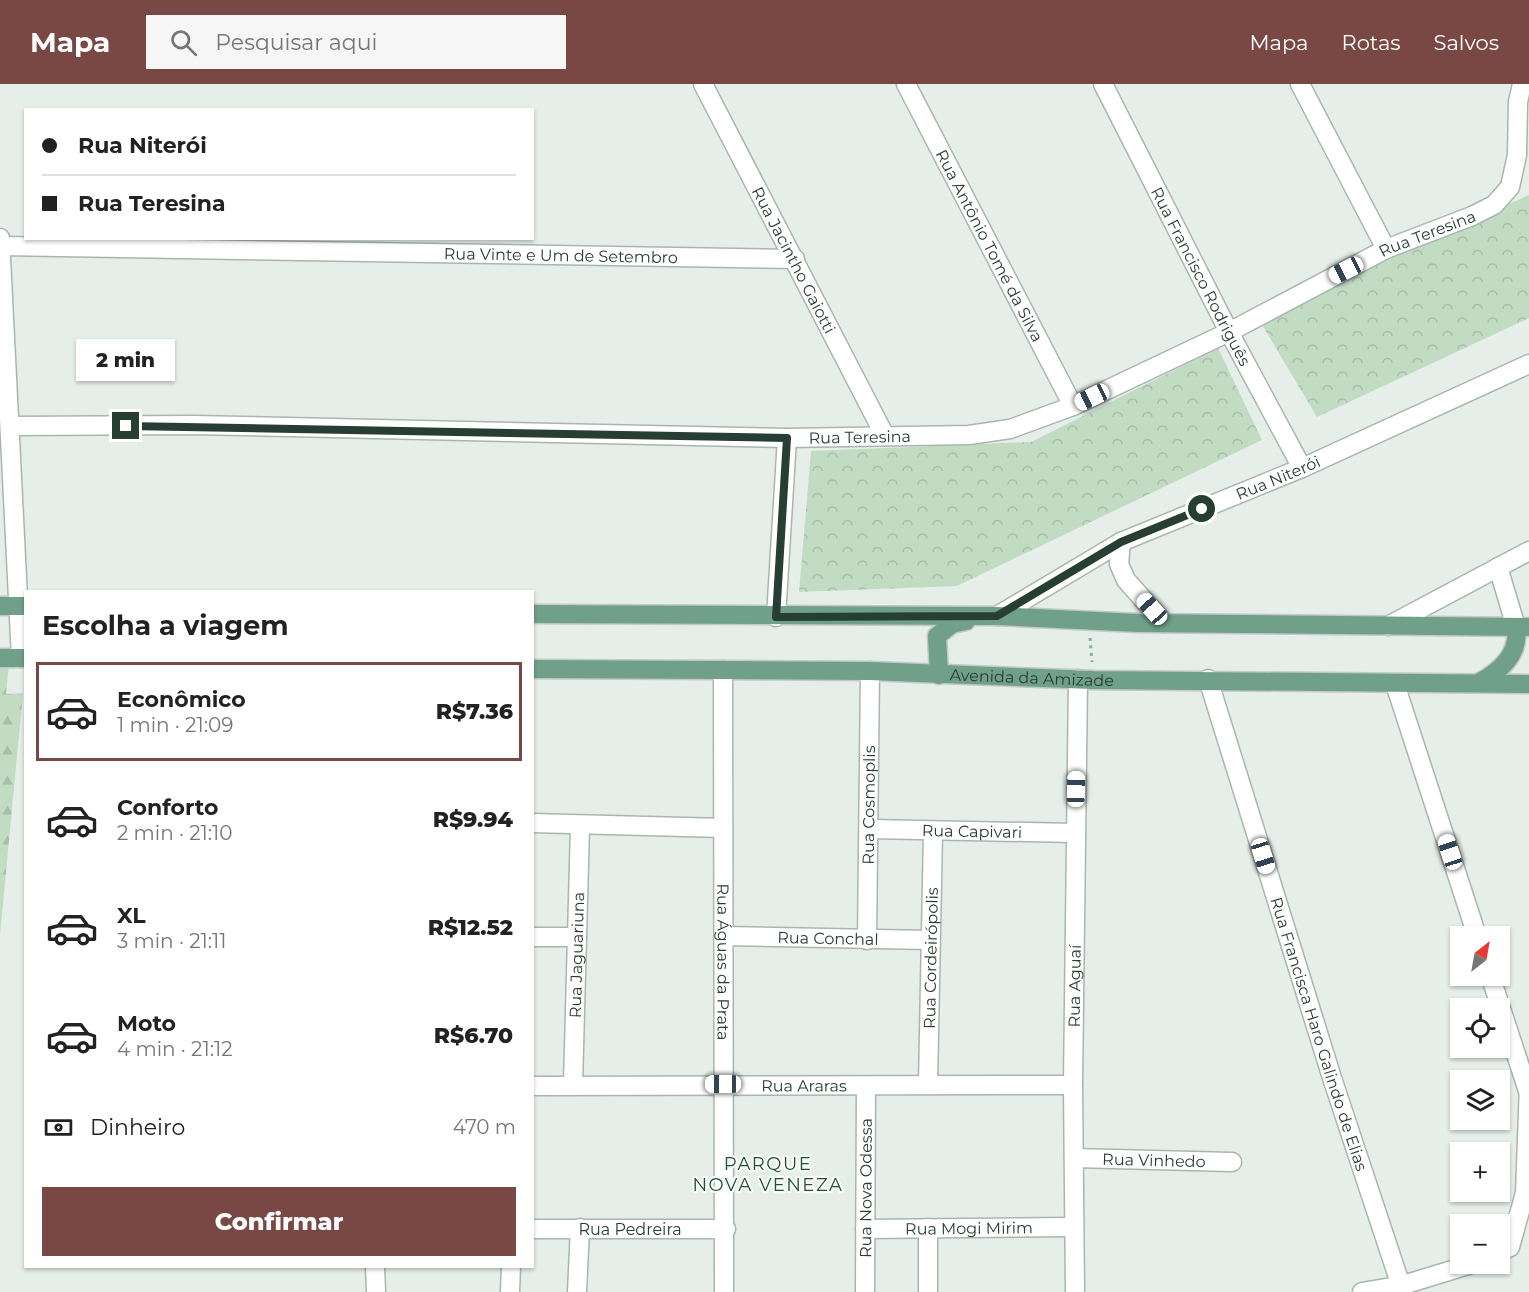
<!DOCTYPE html>
<html lang="pt">
<meta charset="utf-8">
<style>
body{margin:0;font-family:Montserrat,sans-serif;background:#f6f6f6;color:#222;height:100vh;display:flex;flex-direction:column;font-size:22px;white-space:nowrap}
*{box-sizing:border-box;margin:0}
p{font-size:20px;color:#767676}
.icon{flex:none;width:33px;height:33px;fill:none;stroke:currentColor;stroke-width:2;stroke-linecap:round;stroke-linejoin:round}
.map{position:relative;flex:1;overflow:hidden}
.panel{position:absolute;left:24px;top:506px;width:510px;height:678px;display:flex;flex-direction:column;background:#fff;border-radius:0px;box-shadow:0 2px 4px #0004}
.panel>*{flex:none}
.hud{position:absolute;left:24px;top:24px;width:510px;height:132px;border-radius:0px;box-shadow:0 2px 4px #0004;display:grid;align-content:center;height:132px;padding:0 18px;background:#fff}
.needle{width:39px;rotate:31deg}
.tools{position:absolute;left:1450px;top:842px;display:grid;gap:12px}
.tools a{display:grid;place-items:center;width:60px;height:60px;border-radius:0px;background:#fff;box-shadow:0 2px 4px #0004;font-size:30px}
.end{position:absolute;width:27px;height:27px;margin:-14px;border:8px solid #273e34;background:#fff;box-shadow:0 0 0 3px #fff}
.from{border-radius:50%}
.bubble{position:absolute;height:42px;border-radius:0px;background:#fff;box-shadow:0 2px 4px #0004;font-size:20px;font-weight:800;line-height:42px;text-align:center}
.car{position:absolute;width:18px;height:36px;margin:-18px -9px;border-radius:8px;box-shadow:0 0 4px 2px #0007;background:linear-gradient(#fff 24%,#345 0 40%,#fff 0 76%,#345 0 86%,#fff 0)}
.hud b{display:flex;align-items:center;gap:21px;height:57px;font-size:22px}
.hud b+b{border-top:2px solid #e0e0e0}
.hud i{width:15px;height:15px;background:#222}
ul{padding:0;list-style:none}
li{display:flex;align-items:center;gap:18px;height:99px;margin:0 12px 9px;padding:0 6px;border:3px solid transparent;border-radius:0px}
li div{flex:1}
li b{display:block;font-size:22px}
li em{font-style:normal;font-weight:800}
li.active{border-color:#794844}
li>.icon{width:54px;height:54px;stroke-width:1.5}
h2{padding:0 18px;font-size:27px;line-height:72px}
.pay{display:flex;align-items:center;gap:15px;height:66px;padding:0 18px;font-size:22px}
.pay p{margin-inline-start:auto}
.action{display:flex;gap:12px;margin-top:auto;padding:12px 18px}
.action a{flex:1;height:69px;border-radius:0px;background:#794844;color:#fff;font-size:24px;font-weight:800;line-height:69px;text-align:center}
header{display:flex;align-items:center;gap:36px;box-sizing:border-box;height:84px;padding:0 30px;background:#794844;color:#fff}
header strong{font-size:28px}
nav{display:flex;gap:33px;margin-inline-start:auto;font-size:21px}
.search{width:420px;height:54px;background:#f6f6f6;display:flex;align-items:center;gap:15px;box-sizing:border-box;padding:0 21px;border-radius:0px;color:#767676;font-size:22px}
.map>svg:first-child{display:block}
.forest{fill:url(#forest-firs)}
.park{fill:url(#park-crowns)}
.lines{fill:none;stroke-linecap:round;stroke-linejoin:round}
.minor-casing{stroke:#a9b6af;stroke-width:21}
.major-casing{stroke:#c3c9c6;stroke-width:21}
.path{stroke:#8aae9c;stroke-width:3;stroke-dasharray:3 4.5;stroke-linecap:butt}
.minor{stroke:#fff;stroke-width:18}
.major{stroke:#709f8a;stroke-width:18}
.route{stroke:#273e34;stroke-width:8}
.labels{text-anchor:middle;dominant-baseline:central;stroke-width:4.5;stroke-linejoin:round;paint-order:stroke}
.street-label{font-size:16px;fill:#273e34;stroke:#f7faf8}
.neighbourhood-label{font-size:18px;letter-spacing:1.5px;fill:#244f3d;stroke:#f7faf8}
</style>
<header>
<strong>Mapa</strong>
<div class="search"><svg class="icon" aria-label="search" viewBox="0 0 24 24"><circle cx="10" cy="10" r="6"/><path d="M15 15l6 6"/></svg>Pesquisar aqui</div>
<nav><a>Mapa</a><a>Rotas</a><a>Salvos</a></nav>
</header>
<div class="map">
<svg width="1529" height="1208" viewBox="0 0 1529 1208">
<defs>
<pattern id="forest-firs" width="22" height="20" patternUnits="userSpaceOnUse" patternTransform="scale(1.5)"><rect width="22" height="20" fill="#c2dcc4"/><path d="M5 1l3.5 6h-7zM16 11l3.5 6h-7z" fill="#a7bea9"/></pattern>
<pattern id="park-crowns" width="20" height="18" patternUnits="userSpaceOnUse" patternTransform="scale(1.5)"><rect width="20" height="18" fill="#c2dcc4"/><path d="M2 6a3 3 0 1 1 6 0M12 15a3 3 0 1 1 6 0" fill="none" stroke="#a7bea9"/></pattern>
</defs>
<rect width="100%" height="100%" fill="#e6eee9"/>
<polygon class="forest" points="0,579 9,580 6,610 23,609 0,851"/>
<g class="park">
<polygon points="1529,111 1529,234 1317,333 1258,234"/>
<polygon points="1218,264 1262,356 957,502 799,508 811,367 1031,358"/>
</g>
<g class="lines">
<defs>
<g id="minor">
<path id="s1" d="M 703,0 L 885,352"/>
<path id="s2" d="M 906,0 L 1073,322"/>
<path id="s3" d="M 1103,0 L 1229,248 L 1302,384"/>
<polyline points="1300,0 1386,165"/>
<polyline points="0,154 21,574"/>
<path id="s4" d="M 1,162 L 795,175"/>
<path id="s5" d="M 11,342 L 194,341 L 787,354 L 969,351 L 1010,345 L 1073,322 L 1229,248 L 1386,165 L 1472,132 L 1494,121 L 1510,103 L 1517,71 L 1518,18 L 1522,0"/>
<polyline points="1121,458 1119,480 1126,496 1164,539"/>
<polyline points="1498,483 1516,543"/>
<path id="s6" d="M 997,532 L 1121,458 L 1302,384 L 1529,280"/>
<polyline points="776,533 787,354"/>
<polyline points="1388,542 1529,467"/>
<path id="s7" d="M 723,586 L 724,1208"/>
<path id="s8" d="M 1208,595 L 1332,994 L 1403,1208"/>
<polyline points="1395,600 1477,852"/>
<polyline points="532,739 723,744"/>
<path id="s9" d="M 870,745 L 1075,749"/>
<path id="s10" d="M 724,852 L 929,856"/>
<polyline points="532,853 577,853"/>
<path id="s11" d="M 867,856 L 870,587"/>
<polyline points="1490,891 1528,1007"/>
<path id="s12" d="M 928,1000 L 933,748"/>
<path id="s13" d="M 573,1001 L 580,742"/>
<path id="s14" d="M 532,1002 L 1073,1001"/>
<path id="s15" d="M 1074,1074 L 1232,1078"/>
<path id="s16" d="M 532,1145 L 726,1145"/>
<path id="s17" d="M 865,1145 L 1073,1143"/>
<polyline points="1500,1168 1510,1163 1525,1109 1529,1000"/>
<polyline points="375,1182 376,1208"/>
<polyline points="510,1208 511,1182"/>
<polyline points="577,1208 580,1144"/>
<path id="s18" d="M 865,1208 L 866,1002"/>
<polyline points="928,1208 928,1144"/>
<path id="s19" d="M 1075,1208 L 1073,1001 L 1078,595"/>
<polyline points="1362,1208 1403,1201 1475,1179"/>
</g>
<g id="major">
<polyline points="0,522 26,522"/>
<polyline points="532,530 997,532 1138,539 1529,543"/>
<polyline points="0,574 26,574"/>
<path id="s20" d="M 532,585 L 870,587 L 1093,596 L 1529,600"/>
<polyline points="939,591 937,552 952,540 966,537"/>
<path d="M 1480,598 C 1502,586 1520,569 1516,543"/>
</g>
</defs>
<use href="#minor" class="minor-casing"/>
<use href="#major" class="major-casing"/>
<polyline class="path" points="1090,554 1092,578"/>
<use href="#minor" class="minor"/>
<use href="#major" class="major"/>
</g>
<g class="lines">
<polyline class="route" points="126,342 787,354 776,533 997,532 1121,458 1202,425"/>
</g>
<g class="labels">
<g class="street-label">
<text stroke="none"><textPath href="#s5" startOffset="1461">Rua Teresina</textPath></text>
<text stroke="none"><textPath href="#s2" startOffset="182">Rua Antônio Tomé da Silva</textPath></text>
<text stroke="none"><textPath href="#s4" startOffset="560">Rua Vinte e Um de Setembro</textPath></text>
<text stroke="none"><textPath href="#s1" startOffset="198">Rua Jacintho Gaiotti</textPath></text>
<text stroke="none"><textPath href="#s3" startOffset="216">Rua Francisco Rodriguês</textPath></text>
<text stroke="none"><textPath href="#s5" startOffset="849">Rua Teresina</textPath></text>
<text stroke="none"><textPath href="#s6" startOffset="314">Rua Niterói</textPath></text>
<text stroke="none"><textPath href="#s20" startOffset="500">Avenida da Amizade</textPath></text>
<text stroke="none"><textPath href="#s11" startOffset="135">Rua Cosmoplis</textPath></text>
<text stroke="none"><textPath href="#s9" startOffset="102">Rua Capivari</textPath></text>
<text stroke="none"><textPath href="#s10" startOffset="104">Rua Conchal</textPath></text>
<text stroke="none"><textPath href="#s13" startOffset="130">Rua Jaguariuna</textPath></text>
<text stroke="none"><textPath href="#s12" startOffset="126">Rua Cordeirópolis</textPath></text>
<text stroke="none"><textPath href="#s7" startOffset="292">Rua Águas da Prata</textPath></text>
<text stroke="none"><textPath href="#s19" startOffset="306">Rua Aguaí</textPath></text>
<text stroke="none"><textPath href="#s8" startOffset="372">Rua Francisca Haro Galindo de Elias</textPath></text>
<text stroke="none"><textPath href="#s14" startOffset="272">Rua Araras</textPath></text>
<text stroke="none"><textPath href="#s15" startOffset="80">Rua Vinhedo</textPath></text>
<text stroke="none"><textPath href="#s18" startOffset="104">Rua Nova Odessa</textPath></text>
<text stroke="none"><textPath href="#s17" startOffset="104">Rua Mogi Mirim</textPath></text>
<text stroke="none"><textPath href="#s16" startOffset="98">Rua Pedreira</textPath></text>
</g>
<g class="neighbourhood-label">
<text x="768" y="1080">PARQUE<tspan x="768" dy="21">NOVA VENEZA</tspan></text>
</g>
</g>
</svg>
<div class="tools">
<a><svg class="needle" viewBox="-14 -14 28 28"><path d="M0-13l5 13h-10z" fill="#e53935"/><path d="M0 13l5-13h-10z" fill="#767676"/></svg></a>
<a><svg class="icon" aria-label="locate" viewBox="0 0 24 24"><circle cx="12" cy="12" r="6"/><path d="M12 2v4M12 18v4M2 12h4M18 12h4"/></svg></a>
<a><svg class="icon" aria-label="layers" viewBox="0 0 24 24"><path d="M12 4l9 5-9 5-9-5zM3 14l9 5 9-5"/></svg></a>
<a>+</a>
<a>−</a>
</div>
<i class="end from" style="left:1202px;top:425px"></i>
<i class="end" style="left:126px;top:342px"></i>
<div class="bubble" style="left:76px;top:255px;width:99px">2 min</div>
<i class="car" style="left:1346px;top:186px;rotate:243deg"></i>
<i class="car" style="left:1092px;top:313px;rotate:245deg"></i>
<i class="car" style="left:1152px;top:525px;rotate:318deg"></i>
<i class="car" style="left:1076px;top:705px;rotate:1deg"></i>
<i class="car" style="left:1450px;top:768px;rotate:342deg"></i>
<i class="car" style="left:1263px;top:772px;rotate:163deg"></i>
<i class="car" style="left:723px;top:1000px;rotate:270deg"></i>
<div class="hud">
<b><i class="from"></i>Rua Niterói</b>
<b><i></i>Rua Teresina</b>
</div>
<section class="panel">
<h2>Escolha a viagem</h2>
<ul>
<li class="active"><svg class="icon" aria-label="car" viewBox="0 0 24 24"><path d="M5 17H2v-5l4-1 3-4h7l3 4 3 1v5h-3M9 17h6M6 11h13"/><circle cx="7" cy="17" r="2"/><circle cx="17" cy="17" r="2"/></svg><div><b>Econômico</b><p>1 min · 21:09</p></div><em>R$7.36</em></li>
<li><svg class="icon" aria-label="car" viewBox="0 0 24 24"><path d="M5 17H2v-5l4-1 3-4h7l3 4 3 1v5h-3M9 17h6M6 11h13"/><circle cx="7" cy="17" r="2"/><circle cx="17" cy="17" r="2"/></svg><div><b>Conforto</b><p>2 min · 21:10</p></div><em>R$9.94</em></li>
<li><svg class="icon" aria-label="car" viewBox="0 0 24 24"><path d="M5 17H2v-5l4-1 3-4h7l3 4 3 1v5h-3M9 17h6M6 11h13"/><circle cx="7" cy="17" r="2"/><circle cx="17" cy="17" r="2"/></svg><div><b>XL</b><p>3 min · 21:11</p></div><em>R$12.52</em></li>
<li><svg class="icon" aria-label="car" viewBox="0 0 24 24"><path d="M5 17H2v-5l4-1 3-4h7l3 4 3 1v5h-3M9 17h6M6 11h13"/><circle cx="7" cy="17" r="2"/><circle cx="17" cy="17" r="2"/></svg><div><b>Moto</b><p>4 min · 21:12</p></div><em>R$6.70</em></li>
</ul>
<div class="pay"><svg class="icon" aria-label="cash" viewBox="0 0 24 24"><path d="M3 7h18v10H3z"/><circle cx="12" cy="12" r="2"/></svg>Dinheiro<p>470 m</p></div>
<div class="action"><a>Confirmar</a></div>
</section>
</div>
